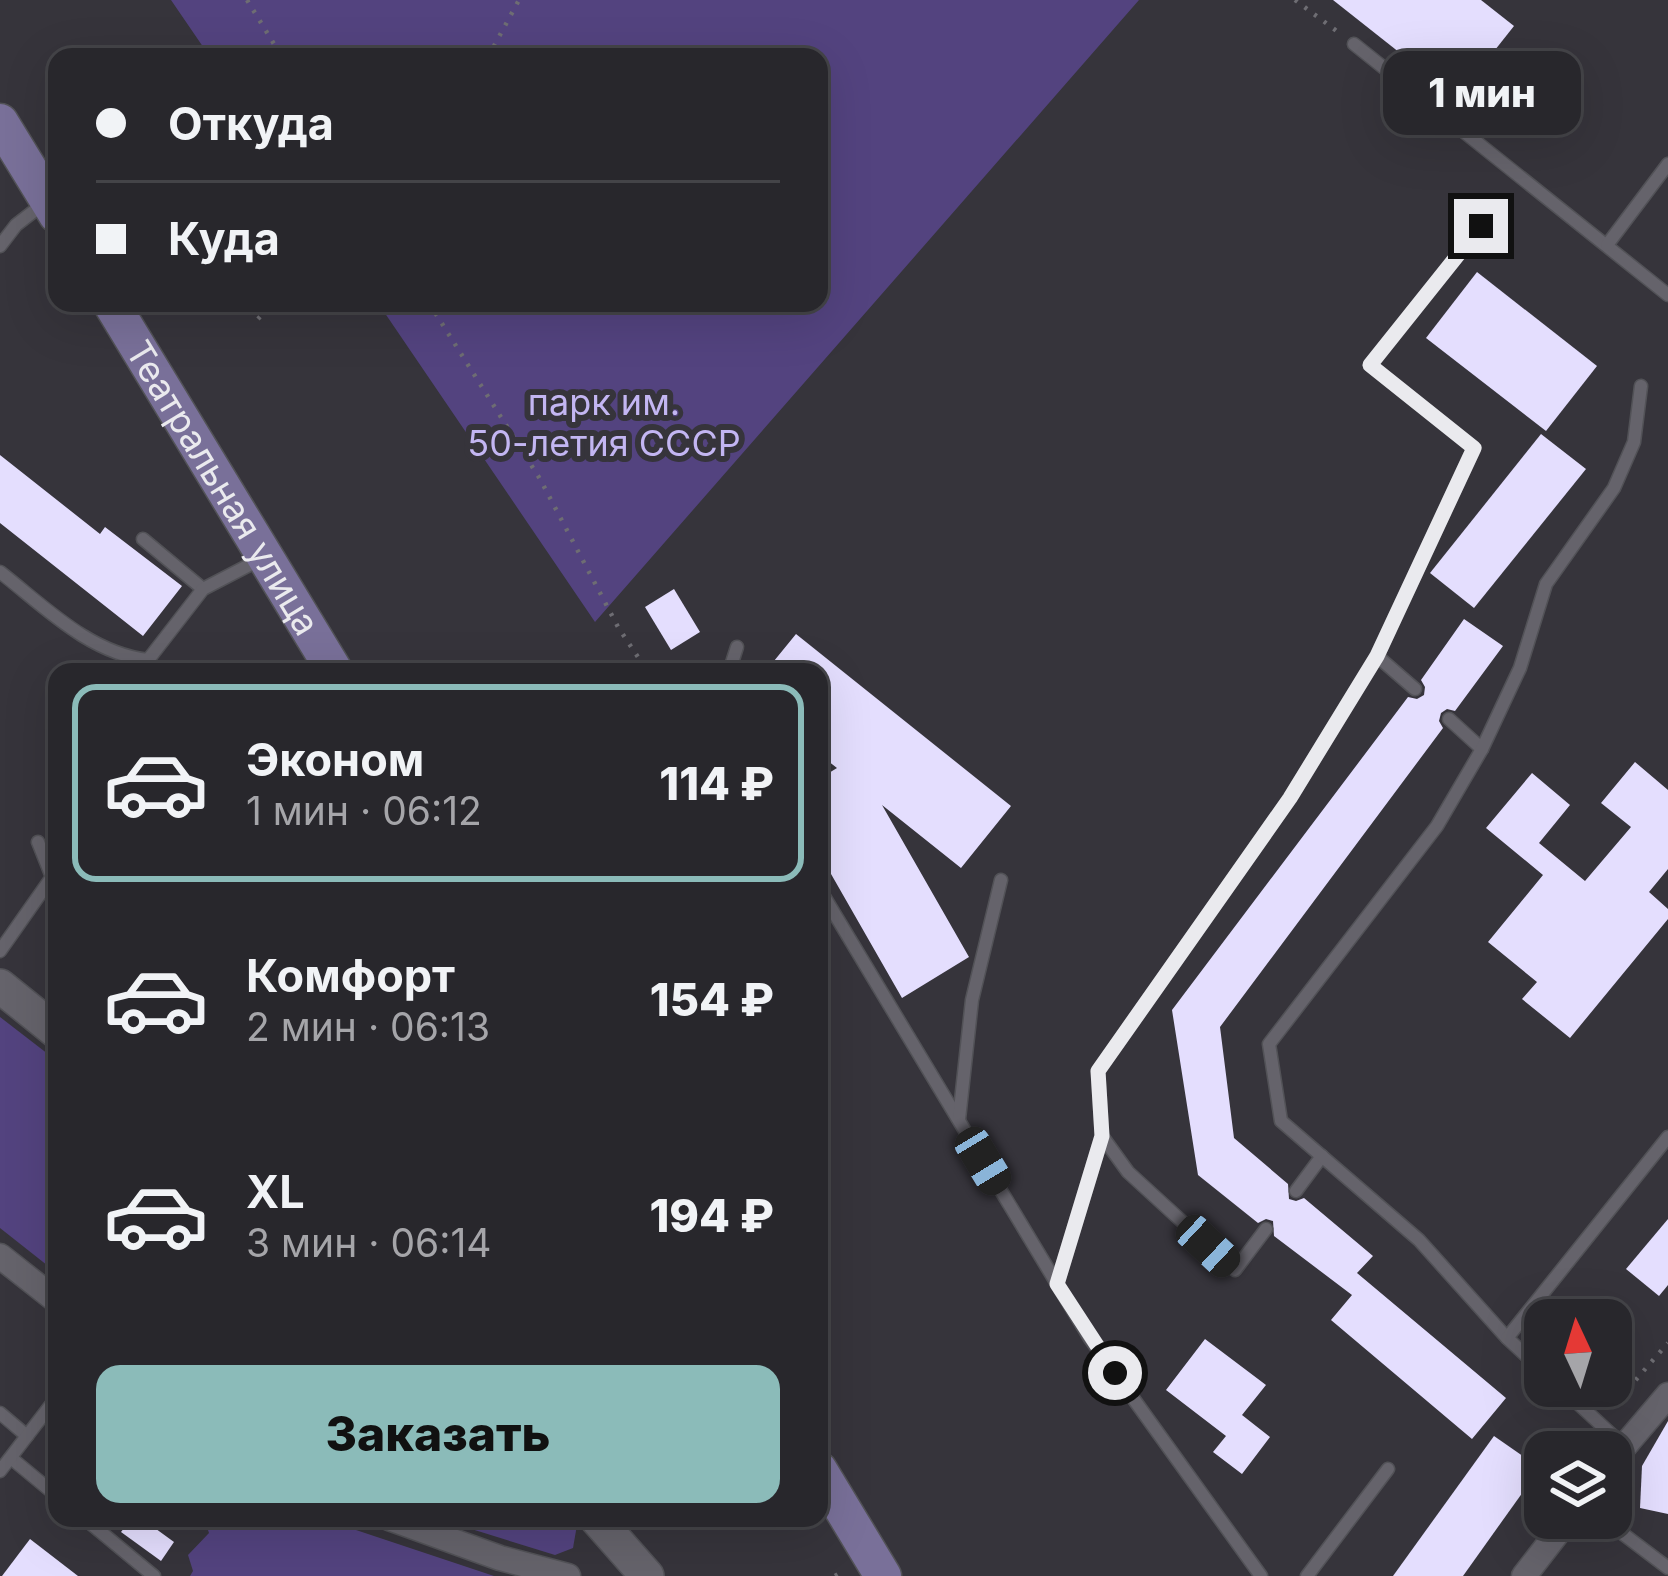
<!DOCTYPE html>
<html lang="ru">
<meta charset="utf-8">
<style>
body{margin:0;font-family:Inter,sans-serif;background:#343338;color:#f1f3f6;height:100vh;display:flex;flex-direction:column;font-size:45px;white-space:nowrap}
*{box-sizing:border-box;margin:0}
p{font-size:39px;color:#a5a5a9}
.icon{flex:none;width:66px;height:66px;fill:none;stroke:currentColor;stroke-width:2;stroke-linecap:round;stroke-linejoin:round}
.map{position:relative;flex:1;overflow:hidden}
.drawer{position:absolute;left:48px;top:663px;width:780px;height:864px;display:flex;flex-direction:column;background:#28272c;border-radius:24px;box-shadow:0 12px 48px #0002,0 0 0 3px #444448}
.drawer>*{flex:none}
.top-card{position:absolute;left:48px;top:48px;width:780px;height:264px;border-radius:24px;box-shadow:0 12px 48px #0002,0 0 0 3px #444448;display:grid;align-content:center;height:264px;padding:0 48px;background:#28272c}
.needle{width:78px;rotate:356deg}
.fabs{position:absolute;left:1524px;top:1299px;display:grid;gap:24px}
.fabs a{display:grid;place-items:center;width:108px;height:108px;border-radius:24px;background:#28272c;box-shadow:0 12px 48px #0002,0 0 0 3px #444448;font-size:60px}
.end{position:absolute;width:54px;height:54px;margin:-27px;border:15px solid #eaeaee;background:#111;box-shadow:0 0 0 6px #111}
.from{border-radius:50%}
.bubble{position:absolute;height:84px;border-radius:24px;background:#28272c;box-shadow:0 12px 48px #0002,0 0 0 3px #444448;font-size:39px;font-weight:800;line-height:84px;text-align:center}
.car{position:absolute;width:36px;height:72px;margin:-36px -18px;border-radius:15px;box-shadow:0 0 9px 3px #0007;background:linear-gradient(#222 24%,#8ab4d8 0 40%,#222 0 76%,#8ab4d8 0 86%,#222 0)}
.top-card b{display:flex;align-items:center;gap:42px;height:114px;font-size:45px}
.top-card b+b{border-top:3px solid #444448}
.top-card i{width:30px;height:30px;background:#f1f3f6}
ul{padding:21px 0 0;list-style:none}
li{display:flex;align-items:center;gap:36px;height:198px;margin:0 24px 18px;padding:0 24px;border:6px solid transparent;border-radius:24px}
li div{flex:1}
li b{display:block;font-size:45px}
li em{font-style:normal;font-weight:800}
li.current{border-color:#8bbbb9}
li>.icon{width:108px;height:108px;stroke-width:1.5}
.action{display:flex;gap:24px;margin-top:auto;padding:24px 48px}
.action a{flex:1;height:138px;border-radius:24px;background:#8bbbb9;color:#111;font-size:48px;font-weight:800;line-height:138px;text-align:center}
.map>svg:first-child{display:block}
.green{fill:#53437f}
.building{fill:#e4defe}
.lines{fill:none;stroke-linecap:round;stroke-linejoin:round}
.lane-casing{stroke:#525257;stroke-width:15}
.street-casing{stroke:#525257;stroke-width:27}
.secondary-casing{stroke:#525257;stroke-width:36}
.primary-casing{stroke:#525257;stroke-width:39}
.path{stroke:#6e6d73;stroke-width:4.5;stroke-dasharray:3 9;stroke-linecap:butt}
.lane{stroke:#65636b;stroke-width:12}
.street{stroke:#65636b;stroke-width:24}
.secondary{stroke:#65636b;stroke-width:33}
.primary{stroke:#797099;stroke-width:36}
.route{stroke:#eaeaee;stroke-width:15}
.labels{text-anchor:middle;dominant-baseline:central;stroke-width:12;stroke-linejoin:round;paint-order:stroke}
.park-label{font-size:36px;fill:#c3b6f2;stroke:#36343b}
.street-label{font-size:36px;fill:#eaeaee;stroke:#36343b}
</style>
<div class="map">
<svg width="1668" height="1576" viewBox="0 0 1668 1576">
<rect width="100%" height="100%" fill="#36343b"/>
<g class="green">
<polygon points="171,0 1139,0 595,622 378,303 819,303 819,57 210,57"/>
<polygon points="0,1017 57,1061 57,1273 0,1228"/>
<polygon points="204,1518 320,1518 494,1576 190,1576 193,1571 188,1555 209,1533"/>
<polygon points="436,1518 571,1518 577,1525 573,1548 555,1555"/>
</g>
<g class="building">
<polygon points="1333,0 1481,0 1514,26 1457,98"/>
<polygon points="1477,272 1597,366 1546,431 1426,338"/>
<polygon points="1541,434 1586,469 1474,608 1430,573"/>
<polygon points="0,455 100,534 105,527 182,586 143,636 0,523"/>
<polygon points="674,589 700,632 671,650 645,607"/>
<polygon points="1464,619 1503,646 1455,711 1447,709 1441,713 1439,721 1443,728 1220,1027 1234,1138 1288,1184 1289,1199 1296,1201 1304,1198 1373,1256 1357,1273 1506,1398 1472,1439 1331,1320 1352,1295 1274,1236 1273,1221 1266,1219 1258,1223 1198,1175 1172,1010 1408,697 1417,699 1424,695 1425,687 1421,680"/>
<polygon points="796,634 1011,806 961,868 882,805 969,957 902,998 819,853 819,779 837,768 819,754 819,672 765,672"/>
<polygon points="1635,762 1668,790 1668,869 1649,892 1668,909 1668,919 1570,1038 1522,999 1537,982 1488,942 1543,875 1486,828 1532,773 1570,805 1539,843 1585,881 1631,827 1601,803"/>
<polygon points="1668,1219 1668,1285 1659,1296 1626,1269"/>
<polygon points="1205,1339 1266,1385 1242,1415 1270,1437 1242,1474 1213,1452 1226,1436 1166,1390"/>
<polygon points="1668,1421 1668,1514 1640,1508 1642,1466"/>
<polygon points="1494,1436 1540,1468 1463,1576 1393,1576"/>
<polygon points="132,1518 141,1518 174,1542 161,1561 121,1532"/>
<polygon points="30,1539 78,1576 2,1576"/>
</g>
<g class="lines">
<defs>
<g id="lane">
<polyline points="1354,44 1668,295"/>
<polyline points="1607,245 1668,164"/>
<polyline points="0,246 16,225 47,201"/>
<polyline points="143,539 203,589"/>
<path d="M 0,572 C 45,607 89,653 148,660 L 203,589 L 259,560"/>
<polyline points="1377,656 1415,689"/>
<polyline points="729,672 737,647"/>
<polyline points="1449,719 1482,749"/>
<polyline points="819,888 1089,1337 1261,1576"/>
<polyline points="0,951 52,877 38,842"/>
<polyline points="959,1119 972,1000 1001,880"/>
<polyline points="1296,1191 1322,1156"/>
<polyline points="1266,1229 1235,1270 1128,1172 1102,1136 1098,1071 1290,798 1377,656 1474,448 1370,365 1481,226"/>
<polyline points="1057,1284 1102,1136"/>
<polyline points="1507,1338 1419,1240 1281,1121 1269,1044 1437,826 1482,749 1520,668 1546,584 1614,488 1634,442 1641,386"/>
<polyline points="1545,1373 1507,1338 1668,1137"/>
<polyline points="1559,1386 1623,1445"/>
<polyline points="0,1413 27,1436"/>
<polyline points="11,1458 57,1496"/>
<polyline points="0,1471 57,1397"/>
<polyline points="84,1518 154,1576"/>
<polyline points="1602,1518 1668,1568"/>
<polyline points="1307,1576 1388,1469"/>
</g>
<g id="street">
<polyline points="0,1256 57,1301"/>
<polyline points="1611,1462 1668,1395"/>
<polyline points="389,1518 500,1558 568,1576"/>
<polyline points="1524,1576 1569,1518"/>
</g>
<g id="secondary">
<polyline points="0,986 57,1032"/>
<polyline points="596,1518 647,1576"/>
</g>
<g id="primary">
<polyline points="0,122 57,215"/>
<path id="s1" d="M 111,303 L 335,672"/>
<polyline points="819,1470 883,1576"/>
</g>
</defs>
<use href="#lane" class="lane-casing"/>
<use href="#street" class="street-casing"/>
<use href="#secondary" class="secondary-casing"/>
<use href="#primary" class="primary-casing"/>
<g class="path">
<polyline points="247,0 282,57"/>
<polyline points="1295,0 1338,32"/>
<polyline points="488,57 519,0"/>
<polyline points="429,303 540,479 618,627 648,672"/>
<polyline points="258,319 272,303"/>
<polyline points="1612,1407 1668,1343"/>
<polyline points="835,1576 845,1570"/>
</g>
<use href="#lane" class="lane"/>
<use href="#street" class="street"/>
<use href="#secondary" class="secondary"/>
<use href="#primary" class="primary"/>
</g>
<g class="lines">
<polyline class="route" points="1115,1373 1057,1284 1102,1136 1098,1071 1290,798 1377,656 1474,448 1370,365 1481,226"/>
</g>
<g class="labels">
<g class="park-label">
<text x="604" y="402">парк им.<tspan x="604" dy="41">50-летия СССР</tspan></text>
</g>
<g class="street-label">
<text stroke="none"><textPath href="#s1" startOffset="216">Театральная улица</textPath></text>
</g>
</g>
</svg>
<div class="fabs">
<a><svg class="needle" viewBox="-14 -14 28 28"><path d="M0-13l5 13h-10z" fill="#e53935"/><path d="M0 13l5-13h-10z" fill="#a5a5a9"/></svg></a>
<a><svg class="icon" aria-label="layers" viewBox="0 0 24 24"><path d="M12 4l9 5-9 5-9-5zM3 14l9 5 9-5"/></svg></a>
</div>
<i class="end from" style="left:1115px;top:1373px"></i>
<i class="end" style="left:1481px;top:226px"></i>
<div class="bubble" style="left:1383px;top:51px;width:198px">1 мин</div>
<i class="car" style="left:983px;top:1161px;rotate:149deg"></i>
<i class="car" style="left:1208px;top:1246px;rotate:133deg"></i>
<div class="top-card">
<b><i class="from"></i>Откуда</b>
<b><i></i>Куда</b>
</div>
<section class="drawer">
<ul>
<li class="current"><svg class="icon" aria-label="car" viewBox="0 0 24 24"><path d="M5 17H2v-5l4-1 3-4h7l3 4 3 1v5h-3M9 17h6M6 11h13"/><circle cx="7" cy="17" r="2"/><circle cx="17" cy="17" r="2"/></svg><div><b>Эконом</b><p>1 мин · 06:12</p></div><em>114 ₽</em></li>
<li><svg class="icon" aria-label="car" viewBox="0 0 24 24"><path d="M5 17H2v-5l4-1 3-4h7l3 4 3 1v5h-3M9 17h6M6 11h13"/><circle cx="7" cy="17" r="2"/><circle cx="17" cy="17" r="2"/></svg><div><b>Комфорт</b><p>2 мин · 06:13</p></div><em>154 ₽</em></li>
<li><svg class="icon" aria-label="car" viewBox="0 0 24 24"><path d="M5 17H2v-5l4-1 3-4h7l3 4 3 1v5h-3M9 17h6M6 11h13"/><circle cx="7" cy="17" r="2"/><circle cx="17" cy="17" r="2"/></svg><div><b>XL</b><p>3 мин · 06:14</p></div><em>194 ₽</em></li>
</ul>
<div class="action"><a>Заказать</a></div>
</section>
</div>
